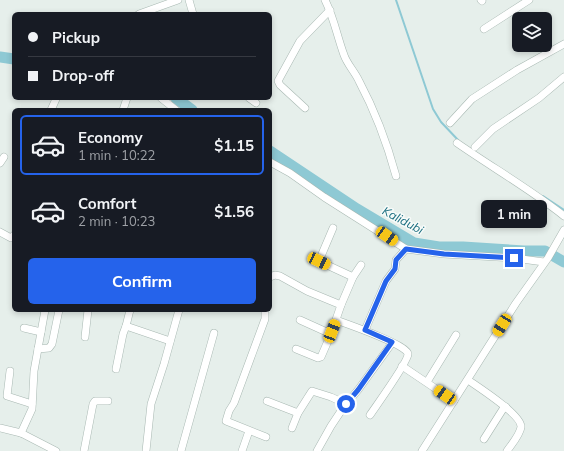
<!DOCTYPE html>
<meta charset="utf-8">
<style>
body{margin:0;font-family:Mulish,sans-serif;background:#242831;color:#f1f3f6;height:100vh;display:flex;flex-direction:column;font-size:15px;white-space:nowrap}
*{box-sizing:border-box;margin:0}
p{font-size:13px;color:#9ea1a6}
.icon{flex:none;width:22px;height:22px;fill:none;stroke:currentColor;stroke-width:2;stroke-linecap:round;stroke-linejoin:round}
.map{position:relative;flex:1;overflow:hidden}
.details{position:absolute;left:12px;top:108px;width:260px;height:204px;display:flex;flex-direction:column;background:#171b24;border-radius:6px;box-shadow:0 2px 6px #0003}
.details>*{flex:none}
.hud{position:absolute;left:12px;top:12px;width:260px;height:88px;border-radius:6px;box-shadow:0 2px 6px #0003;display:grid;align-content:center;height:88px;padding:0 16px;background:#171b24}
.fabs{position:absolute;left:512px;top:12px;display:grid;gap:8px}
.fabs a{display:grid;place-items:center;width:40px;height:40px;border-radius:6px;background:#171b24;box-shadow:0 2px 6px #0003;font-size:20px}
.end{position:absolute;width:18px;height:18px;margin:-9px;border:5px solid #2563eb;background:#fff;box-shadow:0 0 0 2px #fff}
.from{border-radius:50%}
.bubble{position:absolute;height:28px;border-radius:6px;background:#171b24;box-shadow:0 2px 6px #0003;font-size:13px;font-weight:700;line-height:28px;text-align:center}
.car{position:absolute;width:12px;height:24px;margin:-12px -6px;border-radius:5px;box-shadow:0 0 3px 1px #0007;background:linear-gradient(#f5c518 24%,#345 0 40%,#f5c518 0 76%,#345 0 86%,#f5c518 0)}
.hud b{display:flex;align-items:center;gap:14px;height:38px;font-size:15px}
.hud b+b{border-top:1px solid #363941}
.hud i{width:10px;height:10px;background:#f1f3f6}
ul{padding:7px 0 0;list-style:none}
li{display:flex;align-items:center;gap:12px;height:60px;margin:0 8px 6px;padding:0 8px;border:2px solid transparent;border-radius:6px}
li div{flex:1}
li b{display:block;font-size:15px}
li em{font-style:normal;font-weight:700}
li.current{border-color:#2563eb}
li>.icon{width:36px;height:36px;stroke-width:1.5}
.button{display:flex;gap:8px;margin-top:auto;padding:8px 16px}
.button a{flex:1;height:46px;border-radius:6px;background:#2563eb;color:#fff;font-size:16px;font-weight:700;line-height:46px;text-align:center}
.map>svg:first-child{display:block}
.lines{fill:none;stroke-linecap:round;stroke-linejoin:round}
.stream{stroke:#8ec9d4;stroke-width:2}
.river{stroke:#8ec9d4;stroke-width:11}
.street-casing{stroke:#a8b8b2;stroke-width:8}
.street{stroke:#fff;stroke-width:7}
.route{stroke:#2563eb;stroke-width:5}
.labels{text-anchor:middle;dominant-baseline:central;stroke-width:3;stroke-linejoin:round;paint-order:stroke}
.water-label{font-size:12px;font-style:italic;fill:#1c6f80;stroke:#f7fbf9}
</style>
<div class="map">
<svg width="564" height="451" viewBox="0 0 564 451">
<rect width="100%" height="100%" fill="#e6efeb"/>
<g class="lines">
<g class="stream">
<polyline points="396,0 433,109 441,122 459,141"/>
<polyline points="543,196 564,210"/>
</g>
<g class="river">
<polyline points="0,57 14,59"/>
<polyline points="176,98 192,110"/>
<polyline points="270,151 357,209 414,243 439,247 463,247 524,251 545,251 564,262"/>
</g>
<defs>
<g id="street">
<polyline points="189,0 193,14"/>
<path d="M 325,0 C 334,18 337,36 344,55 C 347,64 355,72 359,81 C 375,111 387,143 396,176"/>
<polyline points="481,0 482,1"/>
<polyline points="139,14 178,0"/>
<polyline points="484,29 529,0"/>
<polyline points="161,98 176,110"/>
<polyline points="249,98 256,103"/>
<polyline points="305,108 280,85 278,81 300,41 330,10"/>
<polyline points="51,110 56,99"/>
<polyline points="123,110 127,98"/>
<polyline points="450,123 472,99 517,70 564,44"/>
<path d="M 457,143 C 493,168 530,189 564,216"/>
<polyline points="475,147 493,129 539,98 564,77"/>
<polyline points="270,162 290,173 324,197 406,249 444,254 514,258 544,262"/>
<polyline points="0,163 4,157"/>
<polyline points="0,232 11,238 14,235"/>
<polyline points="312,258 353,277"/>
<polyline points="319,261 333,228"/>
<polyline points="270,277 275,275 280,276 307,291 341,305 331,334 300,320"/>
<polyline points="341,305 353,277 361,265"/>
<polyline points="130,310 126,326 170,341"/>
<polyline points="265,310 265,319 234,403 229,411 226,421 266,437"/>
<path d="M 336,320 C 347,324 408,345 408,354 C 408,362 376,406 370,415"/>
<polyline points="24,328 41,332"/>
<polyline points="365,330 386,281 395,269 396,260 406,249"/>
<polyline points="85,337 88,310"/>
<polyline points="38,349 49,348 52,344 59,310"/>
<polyline points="296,349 318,358 321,357 331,334"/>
<polyline points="402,366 454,401"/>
<polyline points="116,369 123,334 126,326"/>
<polyline points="10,371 7,396 32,404"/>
<path d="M 468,380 C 478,387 522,415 521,427 C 520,435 511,445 507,451"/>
<polyline points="427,382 456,335"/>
<polyline points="267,401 298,413"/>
<polyline points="0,428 21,433 56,451"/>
<polyline points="292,428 298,413 312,391 331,397 346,404"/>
<polyline points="21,433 32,409 34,371 45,310"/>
<polyline points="484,439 503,409 506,407"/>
<polyline points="84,451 93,404 95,401 108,401"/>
<polyline points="146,451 151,404 164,364 179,310"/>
<polyline points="181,451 214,333"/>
<polyline points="242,451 249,431"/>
<polyline points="317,451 331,426 343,408 358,390 392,343"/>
<polyline points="422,451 516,303 548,258 564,230"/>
</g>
</defs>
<use href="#street" class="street-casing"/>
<use href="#street" class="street"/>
</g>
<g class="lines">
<polyline class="route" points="346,404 358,390 392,342 365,330 386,281 395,269 396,260 406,249 444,254 514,258"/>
</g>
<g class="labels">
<g class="water-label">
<text transform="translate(403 220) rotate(28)">Kalidubi</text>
</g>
</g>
</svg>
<div class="fabs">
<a><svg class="icon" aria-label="layers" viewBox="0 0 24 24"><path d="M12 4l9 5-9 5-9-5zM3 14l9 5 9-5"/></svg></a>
</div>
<i class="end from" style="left:346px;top:404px"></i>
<i class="end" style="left:514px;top:258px"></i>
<div class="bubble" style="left:481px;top:200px;width:66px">1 min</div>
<i class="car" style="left:387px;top:236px;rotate:124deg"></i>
<i class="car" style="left:319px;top:261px;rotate:115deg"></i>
<i class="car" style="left:502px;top:325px;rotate:212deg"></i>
<i class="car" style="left:332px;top:331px;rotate:21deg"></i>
<i class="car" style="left:445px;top:395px;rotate:304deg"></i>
<div class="hud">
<b><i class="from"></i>Pickup</b>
<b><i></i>Drop-off</b>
</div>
<section class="details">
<ul>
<li class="current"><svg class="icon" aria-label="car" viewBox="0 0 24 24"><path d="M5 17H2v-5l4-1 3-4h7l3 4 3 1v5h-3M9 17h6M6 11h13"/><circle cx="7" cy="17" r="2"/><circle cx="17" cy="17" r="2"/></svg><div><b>Economy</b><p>1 min · 10:22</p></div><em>$1.15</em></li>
<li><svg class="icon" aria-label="car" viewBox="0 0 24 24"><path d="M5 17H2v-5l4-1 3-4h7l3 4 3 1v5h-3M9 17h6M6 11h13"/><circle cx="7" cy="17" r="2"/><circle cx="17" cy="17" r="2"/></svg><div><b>Comfort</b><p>2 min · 10:23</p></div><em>$1.56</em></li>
</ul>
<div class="button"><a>Confirm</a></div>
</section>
</div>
